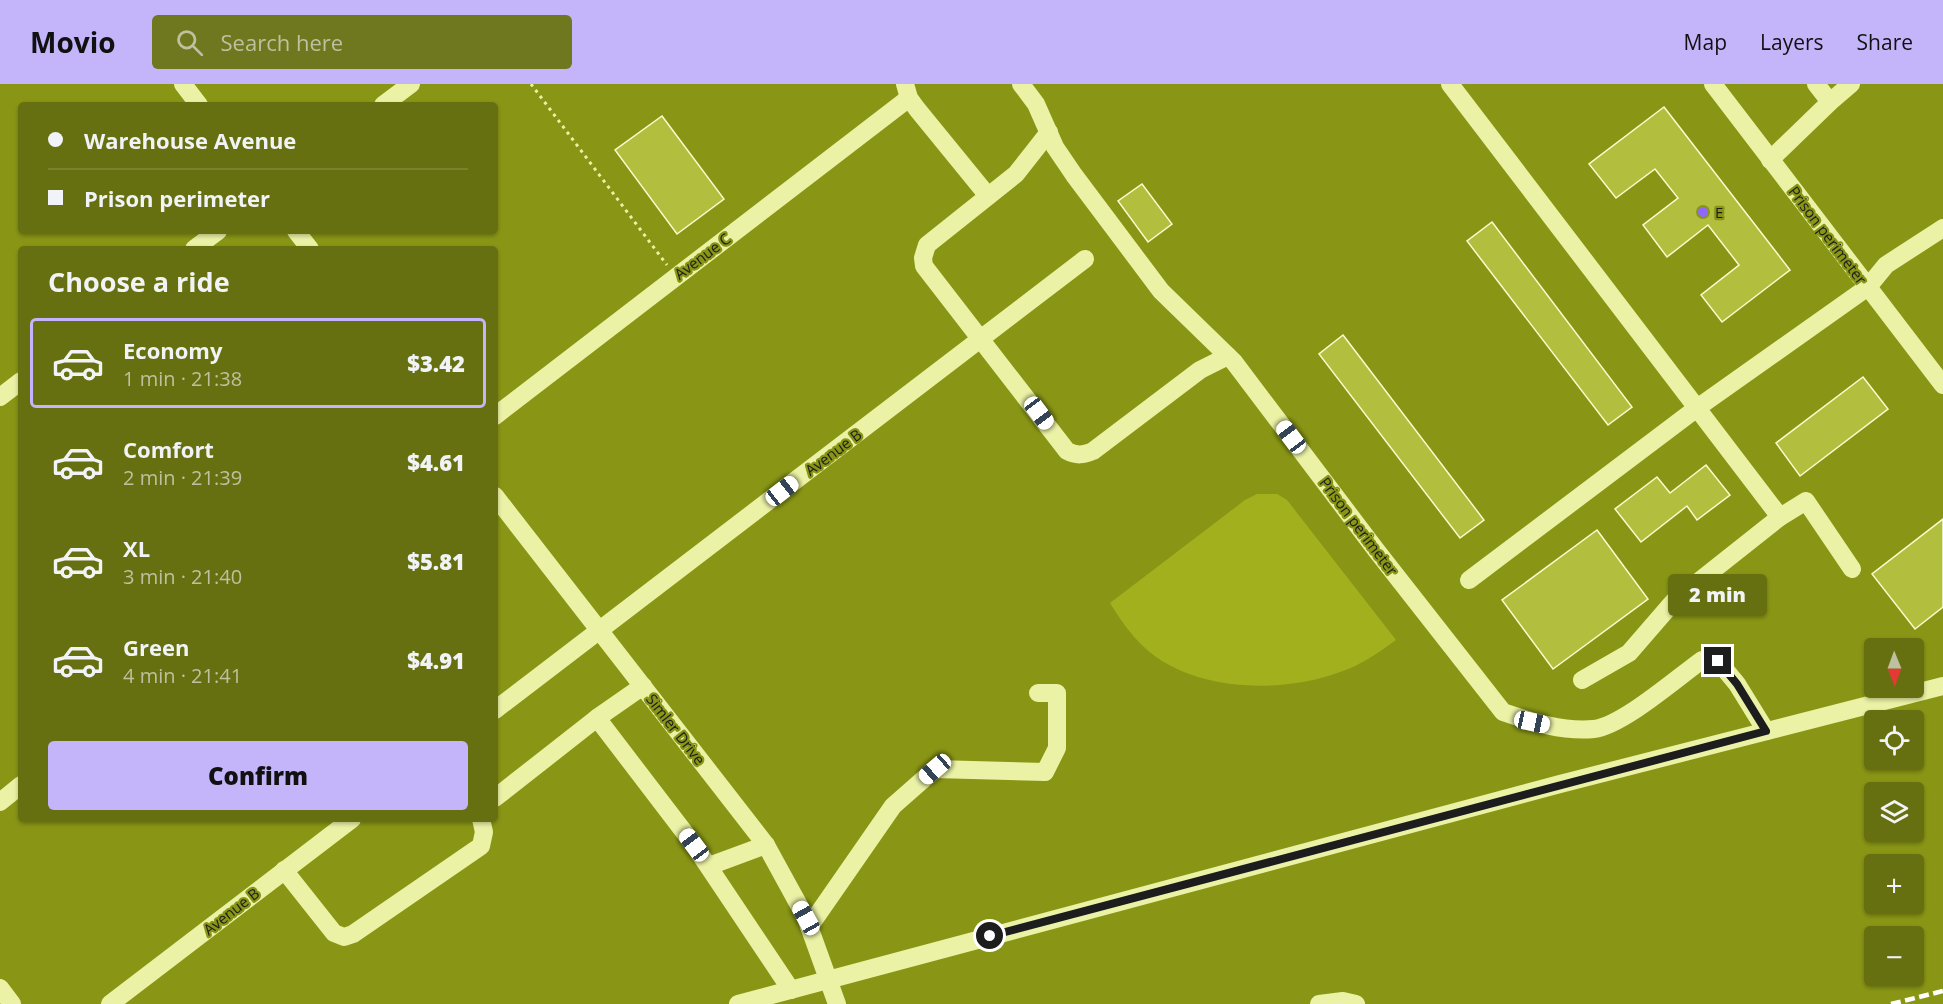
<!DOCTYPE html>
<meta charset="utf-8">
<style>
body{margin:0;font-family:"Open Sans",sans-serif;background:#6f781e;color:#f1f3f6;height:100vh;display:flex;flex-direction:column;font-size:22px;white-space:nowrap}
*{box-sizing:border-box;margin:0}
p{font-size:20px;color:#bdc19f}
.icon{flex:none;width:33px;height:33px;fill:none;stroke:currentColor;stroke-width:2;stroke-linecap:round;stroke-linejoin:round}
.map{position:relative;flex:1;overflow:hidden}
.sheet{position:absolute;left:18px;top:162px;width:480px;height:576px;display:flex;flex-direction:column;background:#677010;border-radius:6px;box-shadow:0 2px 4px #0004}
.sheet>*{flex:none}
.guide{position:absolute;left:18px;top:18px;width:480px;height:132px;border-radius:6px;box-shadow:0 2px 4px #0004;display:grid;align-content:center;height:132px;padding:0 30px;background:#677010}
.needle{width:39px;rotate:179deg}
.buttons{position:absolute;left:1864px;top:554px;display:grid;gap:12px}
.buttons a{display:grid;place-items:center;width:60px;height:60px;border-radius:6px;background:#677010;box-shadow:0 2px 4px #0004;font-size:30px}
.end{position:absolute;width:27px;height:27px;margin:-14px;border:8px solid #1d1d1d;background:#fff;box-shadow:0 0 0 3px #fff}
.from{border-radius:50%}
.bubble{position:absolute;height:42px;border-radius:6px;background:#677010;box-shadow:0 2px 4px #0004;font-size:20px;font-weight:800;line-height:42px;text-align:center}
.car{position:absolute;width:18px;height:36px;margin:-18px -9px;border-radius:8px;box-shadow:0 0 4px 2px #0007;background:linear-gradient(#fff 24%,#345 0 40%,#fff 0 76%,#345 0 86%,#fff 0)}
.guide b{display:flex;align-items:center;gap:21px;height:57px;font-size:22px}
.guide b+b{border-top:2px solid #7a8230}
.guide i{width:15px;height:15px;background:#f1f3f6}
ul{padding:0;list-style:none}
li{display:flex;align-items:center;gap:18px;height:90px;margin:0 12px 9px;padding:0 18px;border:3px solid transparent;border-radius:6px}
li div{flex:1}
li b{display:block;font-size:22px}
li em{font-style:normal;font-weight:800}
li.selected{border-color:#c4b4fa}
li>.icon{width:54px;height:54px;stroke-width:1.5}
h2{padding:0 30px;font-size:27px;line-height:72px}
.action{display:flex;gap:12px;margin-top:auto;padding:12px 30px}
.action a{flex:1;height:69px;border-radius:6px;background:#c4b4fa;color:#111;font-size:24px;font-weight:800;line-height:69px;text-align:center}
header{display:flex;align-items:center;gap:36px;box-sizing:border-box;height:84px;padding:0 30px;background:#c4b4fa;color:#111}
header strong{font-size:28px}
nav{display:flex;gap:33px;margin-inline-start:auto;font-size:21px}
.search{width:420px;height:54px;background:#6f781e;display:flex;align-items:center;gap:15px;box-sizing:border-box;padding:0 21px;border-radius:6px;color:#bdc19f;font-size:22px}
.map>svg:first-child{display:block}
.green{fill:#a3b01d}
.building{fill:#b2be3e;stroke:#f8fcce;stroke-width:1.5}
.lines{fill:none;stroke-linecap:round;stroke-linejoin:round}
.path{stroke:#ebf2a6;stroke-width:3;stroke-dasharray:3 4.5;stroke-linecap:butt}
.minor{stroke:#ebf2a6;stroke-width:18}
.rail{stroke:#fff;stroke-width:4.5;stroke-dasharray:10 4.5;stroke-linecap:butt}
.route{stroke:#1d1d1d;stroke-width:8}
.poi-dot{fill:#8d67ff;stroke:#899615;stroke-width:2}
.labels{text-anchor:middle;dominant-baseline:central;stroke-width:4.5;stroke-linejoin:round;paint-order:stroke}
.poi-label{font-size:15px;fill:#1d1d1d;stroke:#899615;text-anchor:start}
.street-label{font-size:15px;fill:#1d1d1d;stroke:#899615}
</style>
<header>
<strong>Movio</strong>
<div class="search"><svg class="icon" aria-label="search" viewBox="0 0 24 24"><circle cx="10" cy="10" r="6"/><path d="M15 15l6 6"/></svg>Search here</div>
<nav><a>Map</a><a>Layers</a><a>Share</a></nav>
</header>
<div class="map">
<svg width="1943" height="920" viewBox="0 0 1943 920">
<rect width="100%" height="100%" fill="#899615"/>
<path class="green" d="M 1257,410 L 1277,410 L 1287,416 L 1396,556 C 1378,569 1361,581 1340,588 C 1281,610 1192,608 1144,563 C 1130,550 1120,535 1110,519 L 1245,416 Z"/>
<g class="building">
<polygon points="1664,23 1790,186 1722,238 1701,211 1739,181 1708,141 1667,173 1643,141 1678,114 1655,85 1616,114 1589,80"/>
<polygon points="662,32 724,115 677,150 615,66"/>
<polygon points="1142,100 1172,140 1148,158 1118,117"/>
<polygon points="1492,138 1632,323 1608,341 1467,157"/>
<polygon points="1343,251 1484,436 1460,454 1319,270"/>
<polygon points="1863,293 1888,325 1800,392 1776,359"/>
<polygon points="1706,381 1730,411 1697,436 1687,422 1641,458 1615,425 1657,393 1670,409"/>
<polygon points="1943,435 1943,523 1915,545 1872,490"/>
<polygon points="1597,446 1648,515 1553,585 1502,516"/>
</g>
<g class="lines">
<polyline class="path" points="531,0 667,181"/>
<g class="minor">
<polyline points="183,0 199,21"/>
<polyline points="905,0 909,14 917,25 988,112"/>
<path d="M 1021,0 L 1036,20 L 1055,63 L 1074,91 L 1161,207 L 1234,278 L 1376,466 L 1503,628 C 1532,638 1563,648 1594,645 C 1622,642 1677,594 1702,576 L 1718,577 L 1737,600 L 1766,647"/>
<polyline points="1450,0 1780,433 1674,517 1629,569 1582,596"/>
<polyline points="1713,0 1943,301"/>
<polyline points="1816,0 1830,18"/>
<polyline points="383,21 411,0"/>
<path d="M 1049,48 L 1016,90 L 927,161 L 923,174 L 924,182 L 1067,367 C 1077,372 1083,371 1093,367 L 1200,286 L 1228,272"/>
<polyline points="1770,76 1830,18 1851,0"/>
<polyline points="296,147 310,165"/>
<polyline points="194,165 218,147"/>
<polyline points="0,313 21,297"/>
<polyline points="495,332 909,14"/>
<polyline points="495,412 766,761 806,834 837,920"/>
<polyline points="1780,433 1806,417 1852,485"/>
<polyline points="1469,496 1697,324 1868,203 1886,181 1943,144"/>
<polyline points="495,626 1085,175"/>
<polyline points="597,634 643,602"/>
<polyline points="495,714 597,634 694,761 791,906"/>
<polyline points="0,718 21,701"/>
<polyline points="709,782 766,761"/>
<polyline points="284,786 334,849 344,853 353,850 481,762 484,748 481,735"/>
<polyline points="809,843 893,722 935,685 1045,688 1057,664 1057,609 1038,609"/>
<polyline points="0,904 12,920"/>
<polyline points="110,920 352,735"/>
<polyline points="738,920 1560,700 1943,602"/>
<polyline points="1319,920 1343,917 1356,920"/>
</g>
<polyline class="rail" points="1891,920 1943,907"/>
</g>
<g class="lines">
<polyline class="route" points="990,852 1766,647 1737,600 1718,577"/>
</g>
<circle class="poi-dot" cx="1703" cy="128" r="6"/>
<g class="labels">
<g class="poi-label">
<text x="1715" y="128">E</text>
</g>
<g class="street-label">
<text transform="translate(1828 151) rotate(53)">Prison perimeter</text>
<text transform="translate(702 172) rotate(-37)">Avenue C</text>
<text transform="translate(833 368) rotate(-37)">Avenue B</text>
<text transform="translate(1359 442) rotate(53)">Prison perimeter</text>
<text transform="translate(676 645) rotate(52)">Simler Drive</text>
<text transform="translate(231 827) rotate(-38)">Avenue B</text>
</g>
</g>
</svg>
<div class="buttons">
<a><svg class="needle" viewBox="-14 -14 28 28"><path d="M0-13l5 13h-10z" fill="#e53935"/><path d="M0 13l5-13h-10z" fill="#bdc19f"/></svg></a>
<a><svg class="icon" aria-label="locate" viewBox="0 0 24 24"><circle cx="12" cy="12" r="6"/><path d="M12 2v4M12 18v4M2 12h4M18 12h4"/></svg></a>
<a><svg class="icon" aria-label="layers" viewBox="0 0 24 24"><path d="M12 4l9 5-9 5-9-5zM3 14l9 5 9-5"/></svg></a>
<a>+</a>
<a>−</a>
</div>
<i class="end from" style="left:990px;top:852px"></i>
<i class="end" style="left:1718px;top:577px"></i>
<div class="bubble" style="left:1668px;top:490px;width:99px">2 min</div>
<i class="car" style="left:1039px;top:329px;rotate:143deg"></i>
<i class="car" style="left:1291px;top:353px;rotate:323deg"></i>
<i class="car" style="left:782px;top:407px;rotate:52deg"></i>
<i class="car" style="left:1532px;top:638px;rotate:102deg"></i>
<i class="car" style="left:935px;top:685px;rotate:229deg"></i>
<i class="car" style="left:694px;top:761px;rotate:323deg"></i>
<i class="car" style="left:806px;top:834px;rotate:331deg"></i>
<div class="guide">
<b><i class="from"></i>Warehouse Avenue</b>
<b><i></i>Prison perimeter</b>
</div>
<section class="sheet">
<h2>Choose a ride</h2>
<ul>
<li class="selected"><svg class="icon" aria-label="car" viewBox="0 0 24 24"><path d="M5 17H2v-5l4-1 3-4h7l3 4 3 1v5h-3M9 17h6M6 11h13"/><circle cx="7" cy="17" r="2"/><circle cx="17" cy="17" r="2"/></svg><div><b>Economy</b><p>1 min · 21:38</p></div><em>$3.42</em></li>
<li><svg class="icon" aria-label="car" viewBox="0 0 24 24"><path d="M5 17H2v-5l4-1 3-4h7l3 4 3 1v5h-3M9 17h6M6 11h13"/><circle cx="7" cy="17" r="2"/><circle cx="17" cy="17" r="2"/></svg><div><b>Comfort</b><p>2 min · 21:39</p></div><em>$4.61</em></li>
<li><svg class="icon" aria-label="car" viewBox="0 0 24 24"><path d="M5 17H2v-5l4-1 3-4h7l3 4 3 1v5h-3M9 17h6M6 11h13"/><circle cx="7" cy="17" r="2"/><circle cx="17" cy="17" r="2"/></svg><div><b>XL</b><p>3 min · 21:40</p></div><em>$5.81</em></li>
<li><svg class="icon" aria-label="car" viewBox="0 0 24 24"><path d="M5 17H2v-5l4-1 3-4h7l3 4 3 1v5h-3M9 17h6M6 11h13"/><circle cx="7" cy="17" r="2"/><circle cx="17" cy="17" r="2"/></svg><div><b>Green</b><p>4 min · 21:41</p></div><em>$4.91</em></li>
</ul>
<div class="action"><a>Confirm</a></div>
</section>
</div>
